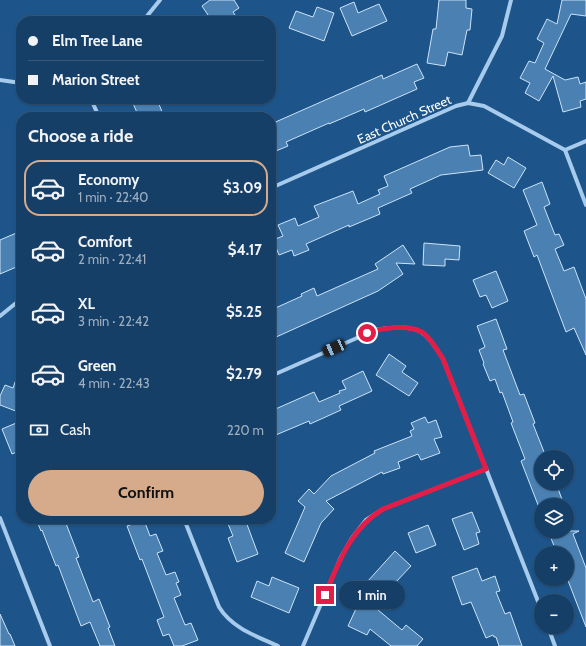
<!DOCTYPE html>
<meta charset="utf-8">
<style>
body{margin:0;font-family:Cabin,sans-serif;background:#234a70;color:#f1f3f6;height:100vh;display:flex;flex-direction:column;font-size:15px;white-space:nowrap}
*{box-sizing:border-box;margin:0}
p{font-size:13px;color:#9eafc0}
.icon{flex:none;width:22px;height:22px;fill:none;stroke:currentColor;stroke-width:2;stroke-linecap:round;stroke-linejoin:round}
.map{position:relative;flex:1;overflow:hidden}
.sheet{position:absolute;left:16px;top:112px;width:260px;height:412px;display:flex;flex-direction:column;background:#163f67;border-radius:16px;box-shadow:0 1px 3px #0004,0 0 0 1px #35587b}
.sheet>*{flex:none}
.banner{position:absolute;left:16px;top:16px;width:260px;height:88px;border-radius:16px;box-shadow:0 1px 3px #0004,0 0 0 1px #35587b;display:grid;align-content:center;height:88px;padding:0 12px;background:#163f67}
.controls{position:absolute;left:534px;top:450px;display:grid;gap:8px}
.controls a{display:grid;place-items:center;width:40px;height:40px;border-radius:50%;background:#163f67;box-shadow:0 1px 3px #0004,0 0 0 1px #35587b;font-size:20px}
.end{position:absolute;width:18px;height:18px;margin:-9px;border:5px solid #e11d48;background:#fff;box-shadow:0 0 0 2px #fff}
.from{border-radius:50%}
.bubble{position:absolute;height:28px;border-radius:14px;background:#163f67;box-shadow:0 1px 3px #0004,0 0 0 1px #35587b;font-size:13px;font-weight:700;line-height:28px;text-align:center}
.car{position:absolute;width:12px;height:24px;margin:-12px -6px;border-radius:5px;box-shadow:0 0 3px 1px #0007;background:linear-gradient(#222 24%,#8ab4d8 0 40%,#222 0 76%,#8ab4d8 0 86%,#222 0)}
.banner b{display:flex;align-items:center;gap:14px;height:38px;font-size:15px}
.banner b+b{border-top:1px solid #35587b}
.banner i{width:10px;height:10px;background:#f1f3f6}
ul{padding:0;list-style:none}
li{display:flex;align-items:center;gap:12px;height:56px;margin:0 8px 6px;padding:0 4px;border:2px solid transparent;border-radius:16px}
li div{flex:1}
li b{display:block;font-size:15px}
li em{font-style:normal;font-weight:700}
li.on{border-color:#d6ab8b}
li>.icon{width:36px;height:36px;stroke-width:1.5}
h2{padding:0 12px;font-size:18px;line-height:48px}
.pay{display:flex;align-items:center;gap:10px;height:44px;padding:0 12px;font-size:15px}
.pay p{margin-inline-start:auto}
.primary-button{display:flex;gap:8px;margin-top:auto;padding:8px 12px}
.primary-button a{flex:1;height:46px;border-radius:24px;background:#d6ab8b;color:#111;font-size:16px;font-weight:700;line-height:46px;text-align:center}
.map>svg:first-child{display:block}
.building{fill:#4a80b2;stroke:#cce3f8}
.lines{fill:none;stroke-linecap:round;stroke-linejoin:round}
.street{stroke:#a7cbec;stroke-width:4}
.route{stroke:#e11d48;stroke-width:5}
.labels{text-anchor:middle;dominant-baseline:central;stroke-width:4;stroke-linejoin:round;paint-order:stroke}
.street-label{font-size:13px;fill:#fff;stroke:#1d5489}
</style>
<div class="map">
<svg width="586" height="646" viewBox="0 0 586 646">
<rect width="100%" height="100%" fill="#1d5489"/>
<g class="building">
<polygon points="210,0 234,0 239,8 233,12 239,21 212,21 202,6"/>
<polygon points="439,0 466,0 466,8 472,9 470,30 467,30 462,55 448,52 445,66 427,63 433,29 436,29"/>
<polygon points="562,0 586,0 586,16 571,14 545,69 565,80 578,77 580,84 586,82 586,99 580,101 581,107 563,112 553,76 539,101 525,93 530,83 520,78 529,61 535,63 544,43 537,39 547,19 557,24"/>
<polygon points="354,2 358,13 379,4 387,21 352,36 340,8"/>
<polygon points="317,7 334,13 324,41 289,28 296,11 313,17"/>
<polygon points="417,64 424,78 414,82 417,89 365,112 364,109 329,124 329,123 286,142 288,146 271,153 271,124 382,75 383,79"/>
<polygon points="131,99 157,99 164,117 139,117"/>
<polygon points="468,145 470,156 481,155 483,170 441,175 410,189 412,193 378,208 380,214 349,227 349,225 306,244 309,250 294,256 292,250 279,255 273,240 283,236 278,225 295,218 298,226 319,217 314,206 353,191 358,204 380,194 378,190 388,186 384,176 450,147"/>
<polygon points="508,157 526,168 514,188 488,173 496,160 504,165"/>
<polygon points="542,182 550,204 544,207 555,235 559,234 564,245 555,249 564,271 574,267 586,299 586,355 574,328 566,332 537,255 534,257 524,231 537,225 523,190"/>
<polygon points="21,231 21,265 0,274 0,240"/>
<polygon points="424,243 460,246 459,260 445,259 445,266 423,265"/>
<polygon points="403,245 415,264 396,263 403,274 378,291 274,338 271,331 271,310 302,296 301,294 314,288 317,296 378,269 375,264"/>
<polygon points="496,271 508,301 492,308 486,295 480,297 473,280"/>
<polygon points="496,319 507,349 503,350 520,395 524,394 535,423 533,424 546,457 541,457 541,483 556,483 564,505 541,505 540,510 521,461 525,459 511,423 513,422 502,392 500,393 495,379 490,381 483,364 484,363 479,350 485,347 477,326"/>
<polygon points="389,354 406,366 402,372 418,383 409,396 376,375"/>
<polygon points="20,368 21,368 21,413 0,405 0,396 5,385 13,388"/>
<polygon points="363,371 372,391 339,406 341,410 310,424 309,421 271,437 271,411 314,392 319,402 340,393 339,391 346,389 342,381"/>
<polygon points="425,417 428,423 436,420 442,437 434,439 440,453 421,460 418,454 398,462 400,468 383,474 382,472 326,501 334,509 321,523 304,562 285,553 305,507 298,501 309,489 314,494 331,476 375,453 374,451 412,436 410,431 414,429 411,423"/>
<polygon points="21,421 21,450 12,454 2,429"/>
<polygon points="472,512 480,532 476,533 479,544 464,550 452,519"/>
<polygon points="36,519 69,519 65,521 79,557 76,558 93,602 99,599 110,627 108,628 115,646 100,646 90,622 81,626 58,565 56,566 42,530 41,531"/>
<polygon points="226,519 245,519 258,554 237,562 228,538 233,536"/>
<polygon points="144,520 150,536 156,534 163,551 157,553 166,575 175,572 179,582 176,583 181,595 174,598 185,625 191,623 198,640 182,646 174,646 169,634 163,636 157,620 164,617 142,559 140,560 127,526"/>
<polygon points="428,525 436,545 416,553 408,533"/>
<polygon points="548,531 579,531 573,534 586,568 586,627 567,578 567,553 557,553"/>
<polygon points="395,551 411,566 379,600 382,602 378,610 402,630 406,625 423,639 417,646 391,646 370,629 367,635 348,626 368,583 367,582"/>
<polygon points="477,568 482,581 495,576 500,591 496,592 505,614 510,612 522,646 499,646 496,637 494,637 493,635 486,638 471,602 462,605 452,577"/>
<polygon points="272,577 299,588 289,613 251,597 257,581 269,586"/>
<polygon points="0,614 9,634 10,634 15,646 0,646"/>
</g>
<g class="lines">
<g class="street">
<polyline points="143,21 160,0"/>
<polyline points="0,80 21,83"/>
<polyline points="91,99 99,117"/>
<polyline points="468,103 502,36 511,0"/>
<polyline points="565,150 586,205"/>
<polyline points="271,188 456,106 468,103 484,106 565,150 586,141"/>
<polyline points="0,316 21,299"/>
<path d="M 271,376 L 375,330 C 390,328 407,325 421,332 C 429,336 438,351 443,359 L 541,609"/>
<polyline points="0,518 50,646"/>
<path d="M 184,519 L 219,607 C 232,628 256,636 278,646"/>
<polyline points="548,627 555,646"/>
<polyline points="303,646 341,557 352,538 366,520 383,509 486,469"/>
</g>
</g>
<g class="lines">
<path class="route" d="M 325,595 C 339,562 350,529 383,509 L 486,469 L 443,359 C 438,351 430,337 422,332 C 407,324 382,328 367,333"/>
</g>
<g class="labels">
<g class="street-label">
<text transform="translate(404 119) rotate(-24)">East Church Street</text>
</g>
</g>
</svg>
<div class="controls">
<a><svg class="icon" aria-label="locate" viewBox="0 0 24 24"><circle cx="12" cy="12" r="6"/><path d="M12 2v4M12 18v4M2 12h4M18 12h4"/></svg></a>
<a><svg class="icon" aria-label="layers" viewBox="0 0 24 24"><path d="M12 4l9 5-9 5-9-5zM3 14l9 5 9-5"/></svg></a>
<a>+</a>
<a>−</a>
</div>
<i class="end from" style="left:367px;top:333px"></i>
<i class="end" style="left:325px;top:595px"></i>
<div class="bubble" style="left:339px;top:581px;width:66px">1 min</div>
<i class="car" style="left:334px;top:348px;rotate:246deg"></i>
<div class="banner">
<b><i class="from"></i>Elm Tree Lane</b>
<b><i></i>Marion Street</b>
</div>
<section class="sheet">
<h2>Choose a ride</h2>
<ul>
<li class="on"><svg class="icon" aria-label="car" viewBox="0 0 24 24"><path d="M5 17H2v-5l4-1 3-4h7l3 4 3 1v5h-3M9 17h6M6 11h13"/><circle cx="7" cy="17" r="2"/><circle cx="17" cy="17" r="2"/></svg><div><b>Economy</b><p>1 min · 22:40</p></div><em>$3.09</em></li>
<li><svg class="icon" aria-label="car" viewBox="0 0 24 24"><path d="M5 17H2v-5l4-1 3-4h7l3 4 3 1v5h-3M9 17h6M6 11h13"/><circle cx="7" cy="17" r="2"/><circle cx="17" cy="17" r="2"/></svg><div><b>Comfort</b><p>2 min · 22:41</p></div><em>$4.17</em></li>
<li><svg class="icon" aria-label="car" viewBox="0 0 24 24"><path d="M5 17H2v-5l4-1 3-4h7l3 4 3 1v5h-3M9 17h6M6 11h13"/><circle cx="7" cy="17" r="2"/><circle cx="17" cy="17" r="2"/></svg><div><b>XL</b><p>3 min · 22:42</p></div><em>$5.25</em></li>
<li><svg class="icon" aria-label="car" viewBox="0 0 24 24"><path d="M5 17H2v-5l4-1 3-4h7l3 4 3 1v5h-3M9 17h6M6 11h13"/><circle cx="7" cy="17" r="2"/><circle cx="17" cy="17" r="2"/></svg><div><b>Green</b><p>4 min · 22:43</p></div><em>$2.79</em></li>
</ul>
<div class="pay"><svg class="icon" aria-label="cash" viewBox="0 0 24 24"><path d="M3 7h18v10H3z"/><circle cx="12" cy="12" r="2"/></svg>Cash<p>220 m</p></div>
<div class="primary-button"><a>Confirm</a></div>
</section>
</div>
